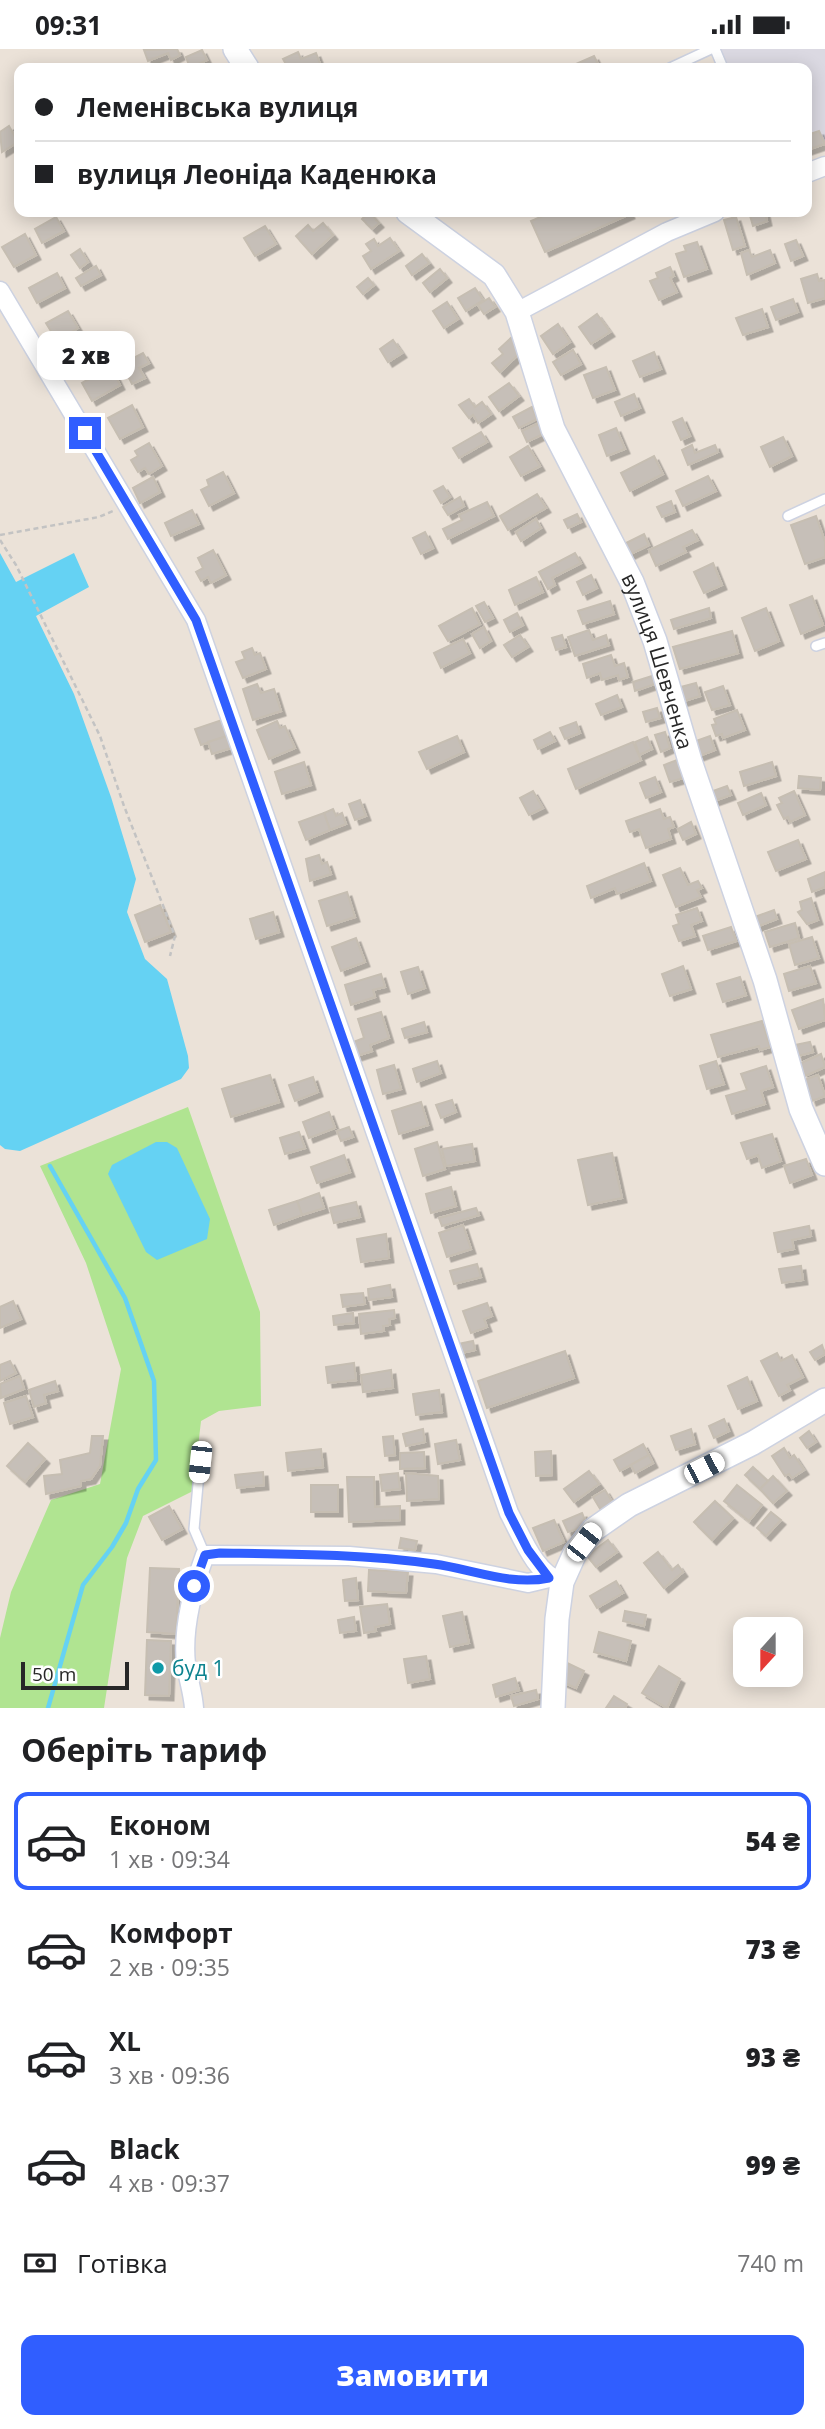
<!DOCTYPE html>
<html lang="uk">
<meta charset="utf-8">
<style>
body{margin:0;font-family:"Open Sans",sans-serif;background:#f2f2f2;color:#202124;height:100vh;display:flex;flex-direction:column;font-size:26px;white-space:nowrap}
*{box-sizing:border-box;margin:0}
p{font-size:23px;color:#757577}
.icon{flex:none;width:38px;height:38px;fill:none;stroke:currentColor;stroke-width:2;stroke-linecap:round;stroke-linejoin:round}
.map{position:relative;height:1659px;overflow:hidden}
.details{display:flex;flex-direction:column;background:#fff;flex:1}
.details>*{flex:none}
.hud{position:absolute;left:14px;top:14px;width:798px;height:154px;border-radius:14px;box-shadow:0 4px 18px #0003;display:grid;align-content:center;height:154px;padding:0 21px;background:#fff}
.needle{width:46px;rotate:201deg}
.buttons{position:absolute;left:733px;top:1568px;display:grid;gap:14px}
.buttons a{display:grid;place-items:center;width:70px;height:70px;border-radius:14px;background:#fff;box-shadow:0 4px 18px #0003;font-size:35px}
.scale{position:absolute;left:21px;bottom:18px;width:108px;box-sizing:border-box;padding-left:7px;border:4px solid #272727;border-top:0;font-size:19px;line-height:24px;white-space:nowrap;color:#272727;-webkit-text-stroke:5px #fff;paint-order:stroke}
.end{position:absolute;width:32px;height:32px;margin:-16px;border:9px solid #305eff;background:#fff;box-shadow:0 0 0 4px #fff}
.from{border-radius:50%}
.bubble{position:absolute;height:49px;border-radius:14px;background:#fff;box-shadow:0 4px 18px #0003;font-size:23px;font-weight:800;line-height:49px;text-align:center}
.car{position:absolute;width:21px;height:42px;margin:-21px -10px;border-radius:9px;box-shadow:0 0 5px 2px #0007;background:linear-gradient(#fff 24%,#345 0 40%,#fff 0 76%,#345 0 86%,#fff 0)}
.hud b{display:flex;align-items:center;gap:24px;height:66px;font-size:26px}
.hud b+b{border-top:2px solid #e0e0e0}
.hud i{width:18px;height:18px;background:#202124}
ul{padding:0;list-style:none}
li{display:flex;align-items:center;gap:21px;height:98px;margin:0 14px 10px;padding:0 7px;border:4px solid transparent;border-radius:14px}
li div{flex:1}
li b{display:block;font-size:26px}
li em{font-style:normal;font-weight:800}
li.current{border-color:#305eff}
li>.icon{width:63px;height:63px;stroke-width:1.5}
h2{padding:0 21px;font-size:32px;line-height:84px}
.pay{display:flex;align-items:center;gap:18px;height:77px;padding:0 21px;font-size:26px}
.pay p{margin-inline-start:auto}
.primary-button{display:flex;gap:14px;margin-top:auto;padding:14px 21px}
.primary-button a{flex:1;height:80px;border-radius:14px;background:#305eff;color:#fff;font-size:28px;font-weight:800;line-height:80px;text-align:center}
.status{display:flex;justify-content:space-between;align-items:center;height:49px;padding:0 35px;background:#fff;direction:ltr}
.status svg{height:19px;fill:currentColor}
.map>svg:first-child{display:block}
.industrial{fill:#dbd9e2}
.green{fill:#b0e491}
.water{fill:#65d2f3}
.lines{fill:none;stroke-linecap:round;stroke-linejoin:round}
.stream{stroke:#65d2f3;stroke-width:4.5}
.building{fill:#c6bfb8;stroke:#c6beb2;stroke-width:2;filter:url(#shadow)}
.service-casing{stroke:#cdd2e1;stroke-width:12}
.minor-casing{stroke:#cdd2e1;stroke-width:21}
.tertiary-casing{stroke:#cdd2e1;stroke-width:26}
.path{stroke:#c3c3c3;stroke-width:2.5;stroke-dasharray:5 3.5;stroke-linecap:butt}
.service{stroke:#fff;stroke-width:9}
.minor{stroke:#fff;stroke-width:18}
.tertiary{stroke:#fff;stroke-width:23}
.route{stroke:#305eff;stroke-width:9}
.culture-dot{fill:#0f9aa8;stroke:#fff;stroke-width:2.5}
.labels{text-anchor:middle;dominant-baseline:central;stroke-width:5;stroke-linejoin:round;paint-order:stroke}
.street-label{font-size:21px;fill:#272727;stroke:#fff}
.culture-label{font-size:21px;fill:#0d838f;stroke:#fff;text-anchor:start}
</style>
<div class="status"><b>09:31</b><svg viewBox="0 0 49 12"><path d="M0 12V9h3v3zM5 12V6h3v6zM10 12V3h3v9zM15 12V0h3v12zM26 1h20v11H26zM47 4h2v5h-2z"/></svg></div>
<div class="map">
<svg width="825" height="1659" viewBox="0 0 825 1659">
<defs>
<filter id="shadow"><feDropShadow dx="4.5" dy="4.5" stdDeviation="0" flood-color="#0004"/></filter>
</defs>
<rect width="100%" height="100%" fill="#ebe2d8"/>
<polygon class="industrial" points="720,0 825,0 825,95 807,101 807,19 727,19"/>
<polygon class="green" points="188,1058 260,1263 261,1357 219,1362 201,1372 193,1442 143,1467 127,1509 104,1659 0,1659 0,1589 11,1543 51,1451 100,1435 121,1320 86,1214 40,1117"/>
<g class="water">
<polygon points="0,504 16,533 74,504 89,538 36,567 74,645 111,748 136,830 127,863 145,910 167,930 188,1007 189,1019 181,1030 20,1102 5,1100 0,1096"/>
<polygon points="156,1093 167,1093 177,1099 210,1170 207,1190 157,1211 146,1203 108,1125 112,1116"/>
</g>
<g class="lines">
<polyline class="stream" points="48,1659 83,1536 112,1498 126,1474 138,1440 156,1411 154,1332 125,1249 50,1117"/>
</g>
<g class="building">
<polygon points="177,0 180,6 171,11 168,4 148,12 144,1"/>
<polygon points="202,1 207,11 190,19 186,8"/>
<polygon points="298,3 301,10 316,4 321,17 288,19 283,10"/>
<polygon points="594,7 600,19 567,19"/>
<polygon points="9,77 18,93 2,103 0,83"/>
<polygon points="819,82 825,95 807,101 807,86"/>
<polygon points="369,163 379,174 372,180 362,170"/>
<polygon points="552,163 629,163 630,165 545,203 531,172"/>
<polygon points="749,163 765,163 767,172 753,177"/>
<polygon points="56,168 64,182 42,194 35,180"/>
<polygon points="736,168 745,197 733,201 724,171"/>
<polygon points="323,174 333,186 312,205 296,187 308,176 313,182"/>
<polygon points="265,177 276,195 255,207 244,189"/>
<polygon points="25,185 36,206 14,218 2,198"/>
<polygon points="390,189 399,202 371,220 363,207 371,202 366,195 374,190 378,197"/>
<polygon points="796,191 803,207 791,212 785,195"/>
<polygon points="697,193 707,220 684,228 676,205 686,202 684,197"/>
<polygon points="80,200 88,213 80,219 71,206"/>
<polygon points="749,201 752,208 770,201 775,214 747,226 741,204"/>
<polygon points="422,205 429,214 412,226 406,217"/>
<polygon points="96,217 101,226 81,237 76,229"/>
<polygon points="670,218 674,227 670,229 677,243 659,251 650,232 658,229 656,224"/>
<polygon points="440,220 447,229 430,243 423,234"/>
<polygon points="57,224 65,239 37,254 29,239"/>
<polygon points="817,225 819,232 825,231 825,249 808,254 801,230"/>
<polygon points="368,229 374,236 363,245 357,238"/>
<polygon points="475,239 483,251 466,262 458,249"/>
<polygon points="489,249 495,258 484,265 478,256"/>
<polygon points="793,250 798,263 776,271 771,258"/>
<polygon points="447,253 458,270 444,279 433,262"/>
<polygon points="762,260 768,278 743,286 736,269"/>
<polygon points="68,262 78,279 57,292 46,274"/>
<polygon points="597,265 610,283 591,295 579,278"/>
<polygon points="558,275 570,293 553,305 541,287"/>
<polygon points="513,287 519,305 500,323 492,314 503,305 499,300"/>
<polygon points="393,291 402,304 388,313 380,300"/>
<polygon points="573,301 581,315 561,326 553,313"/>
<polygon points="654,303 661,320 640,328 633,312"/>
<polygon points="143,304 149,314 139,319 145,329 132,335 122,315"/>
<polygon points="111,318 120,336 92,352 82,334"/>
<polygon points="606,318 615,341 593,349 584,326"/>
<polygon points="509,334 519,347 499,362 489,348"/>
<polygon points="634,345 640,359 621,367 615,353"/>
<polygon points="469,350 475,358 482,353 491,365 478,374 473,366 469,369 459,356"/>
<polygon points="132,356 143,378 120,390 108,369"/>
<polygon points="532,358 537,370 519,379 513,368"/>
<polygon points="682,369 690,387 681,391 673,373"/>
<polygon points="539,374 545,384 527,393 522,382"/>
<polygon points="616,379 625,400 607,407 599,386"/>
<polygon points="481,383 487,393 459,409 453,399"/>
<polygon points="783,388 792,407 770,418 761,398"/>
<polygon points="149,394 162,417 149,425 145,419 138,423 131,411 138,407 135,402"/>
<polygon points="692,396 695,404 715,396 718,403 688,416 682,401"/>
<polygon points="528,397 540,417 521,427 510,408"/>
<polygon points="654,407 663,425 630,442 621,424"/>
<polygon points="223,423 234,444 209,457 201,441 209,437 207,431"/>
<polygon points="708,427 716,442 683,457 676,442"/>
<polygon points="153,428 160,443 140,454 133,439"/>
<polygon points="443,437 450,448 441,454 434,442"/>
<polygon points="537,445 546,459 508,481 500,467"/>
<polygon points="460,448 464,457 448,466 443,458"/>
<polygon points="671,452 675,463 662,468 657,458"/>
<polygon points="487,453 494,467 448,490 443,480 462,471 459,466"/>
<polygon points="192,461 199,475 171,487 165,474"/>
<polygon points="577,465 581,473 568,479 564,471"/>
<polygon points="816,467 825,493 825,508 805,515 791,476"/>
<polygon points="536,470 541,479 521,492 516,483"/>
<polygon points="692,481 698,491 683,498 686,503 656,517 649,501"/>
<polygon points="425,483 433,499 421,505 413,489"/>
<polygon points="644,485 649,496 627,507 622,496"/>
<polygon points="213,501 226,526 211,534 208,528 201,532 196,523 203,519 198,509"/>
<polygon points="575,504 581,514 552,529 555,536 548,540 539,523"/>
<polygon points="713,514 722,536 704,544 694,523"/>
<polygon points="591,526 597,539 583,546 577,533"/>
<polygon points="536,528 543,543 515,556 509,541"/>
<polygon points="812,547 823,576 801,585 790,556"/>
<polygon points="610,552 614,565 583,575 578,562"/>
<polygon points="484,553 493,569 485,573 476,557"/>
<polygon points="472,559 480,575 448,592 439,577"/>
<polygon points="709,559 711,569 674,580 671,571"/>
<polygon points="766,559 779,592 755,602 742,569"/>
<polygon points="517,564 523,576 510,583 504,571"/>
<polygon points="484,578 491,592 480,599 472,585"/>
<polygon points="589,581 593,591 606,586 609,596 575,607 568,588"/>
<polygon points="732,582 738,604 680,620 673,598"/>
<polygon points="520,586 528,598 512,608 504,596"/>
<polygon points="562,586 566,598 556,601 552,589"/>
<polygon points="463,590 470,604 441,619 434,604"/>
<polygon points="252,599 255,606 260,604 266,620 243,629 236,613 245,610 242,603"/>
<polygon points="611,606 615,617 624,614 628,628 619,631 618,626 602,631 600,624 587,629 583,615"/>
<polygon points="652,627 655,635 635,642 633,633"/>
<polygon points="696,634 700,647 681,653 677,639"/>
<polygon points="257,635 261,644 274,640 281,662 253,671 243,640"/>
<polygon points="723,637 730,656 712,661 705,643"/>
<polygon points="617,646 622,658 601,666 596,655"/>
<polygon points="657,659 660,669 646,673 643,663"/>
<polygon points="737,661 745,681 723,689 722,685 716,687 712,676 716,675 714,670"/>
<polygon points="222,671 227,687 201,696 195,680"/>
<polygon points="277,672 280,679 285,677 295,699 269,710 257,681"/>
<polygon points="576,673 580,684 565,690 560,679"/>
<polygon points="550,683 555,692 538,700 534,691"/>
<polygon points="665,683 670,699 661,703 655,686"/>
<polygon points="227,687 231,699 212,705 208,693"/>
<polygon points="457,687 464,703 427,720 419,703"/>
<polygon points="710,687 715,701 699,707 693,693"/>
<polygon points="647,688 652,700 639,706 635,693"/>
<polygon points="633,693 641,711 576,740 568,720"/>
<polygon points="677,711 683,729 670,733 664,716"/>
<polygon points="304,713 311,736 282,745 275,723"/>
<polygon points="772,713 776,727 744,737 740,723"/>
<polygon points="799,727 821,729 820,741 798,739"/>
<polygon points="655,728 661,743 646,749 640,734"/>
<polygon points="727,737 731,746 714,752 710,743"/>
<polygon points="533,742 543,759 529,766 520,749"/>
<polygon points="794,742 805,766 790,773 788,768 784,770 777,756 782,754 779,749"/>
<polygon points="761,744 766,756 743,766 738,754"/>
<polygon points="360,751 366,767 355,771 349,755"/>
<polygon points="333,760 336,767 342,764 346,775 330,781 324,764"/>
<polygon points="660,760 664,770 670,768 674,778 668,780 671,790 646,799 639,780 630,783 626,772"/>
<polygon points="324,764 330,781 306,791 299,773"/>
<polygon points="691,773 696,785 683,791 678,780"/>
<polygon points="798,791 806,810 776,822 768,803"/>
<polygon points="319,806 322,815 327,813 331,825 310,832 306,810"/>
<polygon points="644,814 651,832 617,845 615,839 591,849 587,837"/>
<polygon points="680,819 688,836 698,832 702,839 697,841 701,848 676,858 663,826"/>
<polygon points="825,823 825,838 812,843 808,830"/>
<polygon points="347,843 355,868 327,877 319,852"/>
<polygon points="811,849 818,871 807,875 798,863 802,861 800,853"/>
<polygon points="160,856 171,883 145,893 135,866"/>
<polygon points="697,859 702,872 691,876 695,887 679,892 673,877 679,875 676,866"/>
<polygon points="774,861 777,870 756,878 752,869"/>
<polygon points="273,863 279,883 256,890 250,870"/>
<polygon points="795,874 799,889 770,898 765,883"/>
<polygon points="731,878 736,892 708,901 703,887"/>
<polygon points="812,888 819,909 795,916 789,895"/>
<polygon points="356,889 365,913 341,922 332,898"/>
<polygon points="683,917 691,940 670,947 662,925"/>
<polygon points="810,917 816,934 789,942 784,925"/>
<polygon points="418,918 425,939 408,945 401,923"/>
<polygon points="381,925 385,938 373,941 375,948 351,956 345,936"/>
<polygon points="740,928 746,946 723,953 717,935"/>
<polygon points="823,950 825,971 799,980 792,961"/>
<polygon points="381,963 389,989 370,996 372,1002 357,1007 353,993 364,989 358,970"/>
<polygon points="762,972 770,998 760,1001 759,997 718,1008 711,986"/>
<polygon points="424,973 427,983 405,989 402,980"/>
<polygon points="810,993 813,1003 798,1007 795,996"/>
<polygon points="821,1005 825,1018 805,1027 799,1015"/>
<polygon points="437,1012 441,1024 417,1033 413,1020"/>
<polygon points="716,1012 724,1035 707,1040 700,1017"/>
<polygon points="394,1016 401,1040 383,1045 377,1021"/>
<polygon points="766,1017 773,1038 761,1042 765,1055 732,1065 726,1047 747,1041 741,1025"/>
<polygon points="270,1026 279,1053 231,1068 222,1040"/>
<polygon points="818,1026 825,1047 812,1052 804,1031"/>
<polygon points="313,1028 318,1043 295,1052 289,1036"/>
<polygon points="452,1051 456,1063 441,1069 436,1056"/>
<polygon points="421,1053 428,1076 399,1085 392,1062"/>
<polygon points="329,1063 335,1079 309,1089 303,1073"/>
<polygon points="349,1078 353,1088 341,1092 337,1082"/>
<polygon points="299,1083 305,1099 285,1105 280,1089"/>
<polygon points="772,1085 781,1112 762,1119 758,1106 747,1110 741,1094"/>
<polygon points="437,1093 445,1120 423,1127 415,1100"/>
<polygon points="472,1095 475,1112 446,1117 442,1100"/>
<polygon points="612,1104 622,1149 588,1156 578,1111"/>
<polygon points="344,1106 350,1123 317,1134 311,1118"/>
<polygon points="806,1110 812,1126 790,1134 784,1117"/>
<polygon points="451,1138 456,1157 431,1164 426,1145"/>
<polygon points="319,1144 324,1159 302,1166 297,1152"/>
<polygon points="297,1152 302,1166 274,1176 269,1161"/>
<polygon points="356,1153 360,1168 334,1174 330,1159"/>
<polygon points="476,1159 479,1166 442,1177 439,1169"/>
<polygon points="463,1176 471,1200 447,1208 439,1184"/>
<polygon points="809,1177 811,1187 792,1191 794,1200 778,1203 774,1184"/>
<polygon points="386,1185 389,1209 361,1213 357,1190"/>
<polygon points="477,1215 481,1228 454,1235 450,1222"/>
<polygon points="801,1217 803,1231 782,1234 779,1220"/>
<polygon points="390,1236 392,1248 369,1251 368,1240"/>
<polygon points="363,1244 365,1255 343,1258 341,1246"/>
<polygon points="13,1252 21,1270 0,1279 0,1258"/>
<polygon points="487,1254 492,1267 484,1270 487,1278 471,1284 463,1262"/>
<polygon points="394,1261 395,1269 389,1270 390,1276 383,1277 384,1282 361,1285 359,1265"/>
<polygon points="353,1264 354,1274 334,1276 333,1267"/>
<polygon points="473,1292 475,1301 461,1304 458,1295"/>
<polygon points="822,1296 825,1305 815,1311 810,1303"/>
<polygon points="565,1302 574,1329 487,1359 478,1332"/>
<polygon points="777,1304 781,1312 792,1306 803,1328 787,1336 790,1341 779,1347 761,1312"/>
<polygon points="10,1312 16,1324 0,1332 0,1316"/>
<polygon points="354,1314 356,1331 328,1334 326,1318"/>
<polygon points="391,1321 393,1339 363,1343 361,1326"/>
<polygon points="20,1327 24,1340 1,1349 0,1335"/>
<polygon points="747,1328 757,1352 738,1360 728,1337"/>
<polygon points="55,1332 58,1342 44,1346 46,1354 34,1358 29,1341"/>
<polygon points="439,1341 442,1363 416,1366 413,1345"/>
<polygon points="26,1347 33,1368 10,1375 4,1354"/>
<polygon points="724,1370 729,1382 714,1389 709,1377"/>
<polygon points="423,1380 425,1393 406,1397 403,1385"/>
<polygon points="691,1380 695,1395 676,1401 671,1387"/>
<polygon points="809,1382 816,1393 807,1399 800,1389"/>
<polygon points="92,1387 103,1387 100,1417 91,1430 81,1432 81,1437 46,1445 44,1427 62,1425 60,1411 90,1404"/>
<polygon points="393,1387 395,1406 385,1407 383,1388"/>
<polygon points="456,1391 460,1411 438,1415 435,1395"/>
<polygon points="28,1394 45,1410 25,1433 7,1417"/>
<polygon points="643,1395 649,1406 620,1422 614,1411"/>
<polygon points="784,1399 790,1409 794,1406 804,1421 792,1429 789,1425 785,1427 772,1407"/>
<polygon points="321,1400 323,1418 288,1422 286,1404"/>
<polygon points="551,1402 552,1426 536,1427 535,1403"/>
<polygon points="424,1403 425,1419 400,1420 400,1404"/>
<polygon points="649,1406 653,1414 635,1424 631,1416"/>
<polygon points="753,1418 768,1432 760,1440 745,1426"/>
<polygon points="589,1422 599,1435 574,1453 564,1440"/>
<polygon points="263,1423 264,1436 237,1439 235,1426"/>
<polygon points="398,1424 400,1440 382,1442 380,1426"/>
<polygon points="406,1424 438,1427 439,1450 407,1452"/>
<polygon points="773,1427 787,1442 773,1454 760,1440"/>
<polygon points="347,1428 374,1428 375,1458 400,1457 400,1471 349,1473"/>
<rect x="311" y="1436" width="27" height="27"/>
<polygon points="737,1436 762,1456 749,1472 724,1452"/>
<polygon points="605,1441 614,1456 602,1463 593,1448"/>
<polygon points="715,1452 733,1469 712,1491 694,1473"/>
<polygon points="169,1457 182,1480 162,1491 149,1468"/>
<polygon points="771,1463 781,1471 766,1487 757,1479"/>
<polygon points="582,1464 587,1476 568,1483 563,1472"/>
<polygon points="554,1471 564,1493 543,1502 533,1479"/>
<polygon points="401,1489 417,1492 415,1501 399,1499"/>
<polygon points="608,1491 617,1503 596,1518 587,1507"/>
<polygon points="658,1503 672,1521 678,1516 683,1523 664,1539 644,1514"/>
<polygon points="150,1519 179,1520 176,1585 147,1583"/>
<polygon points="369,1521 408,1523 406,1544 368,1542"/>
<polygon points="356,1529 358,1551 345,1552 343,1531"/>
<polygon points="616,1532 623,1544 597,1559 590,1547"/>
<polygon points="387,1555 390,1575 375,1578 376,1582 364,1584 360,1558"/>
<polygon points="625,1562 646,1566 644,1577 623,1572"/>
<polygon points="462,1563 469,1594 450,1598 443,1567"/>
<polygon points="354,1568 356,1582 340,1584 338,1571"/>
<polygon points="599,1583 631,1592 626,1612 594,1603"/>
<polygon points="147,1591 171,1592 169,1647 145,1646"/>
<polygon points="426,1607 430,1630 408,1634 404,1610"/>
<polygon points="565,1613 584,1622 576,1639 562,1633"/>
<polygon points="659,1617 680,1630 667,1659 642,1644"/>
<polygon points="515,1629 519,1641 496,1648 493,1636"/>
<polygon points="536,1641 538,1650 514,1657 511,1647"/>
<polygon points="614,1647 627,1655 625,1659 606,1659"/>
</g>
<g class="lines">
<defs>
<g id="service">
<polyline points="715,0 723,19"/>
<polyline points="670,19 711,0"/>
<polyline points="788,467 825,450"/>
<polyline points="816,597 825,594"/>
<polyline points="200,1413 194,1480 205,1506"/>
</g>
<g id="minor">
<polyline points="807,124 825,117"/>
<path d="M 0,242 L 196,571 L 509,1464 C 522,1488 535,1525 562,1533"/>
<polyline points="517,263 667,183 715,163"/>
<path d="M 194,1659 C 193,1644 188,1630 186,1615 C 182,1579 193,1539 205,1506 L 349,1507 L 436,1515 L 528,1534 L 549,1529"/>
</g>
<g id="tertiary">
<polyline points="235,0 247,19"/>
<path id="s1" d="M 408,163 L 494,226 L 517,263 L 553,380 L 632,533 L 655,592 L 690,712 L 765,931 L 801,1060 L 825,1115"/>
<polyline points="553,1659 557,1570 562,1533 575,1504 593,1481 629,1456 753,1394 825,1351"/>
</g>
</defs>
<use href="#service" class="service-casing"/>
<use href="#minor" class="minor-casing"/>
<use href="#tertiary" class="tertiary-casing"/>
<g class="path">
<polyline points="0,486 99,468 113,462"/>
<polyline points="0,491 16,516 100,687 124,757 175,887 170,907"/>
</g>
<use href="#service" class="service"/>
<use href="#minor" class="minor"/>
<use href="#tertiary" class="tertiary"/>
</g>
<g class="lines">
<path class="route" d="M 85,384 L 196,571 L 509,1464 L 528,1501 L 549,1529 C 510,1537 472,1520 434,1515 C 363,1505 291,1505 220,1504 L 205,1506 L 194,1537"/>
</g>
<circle class="culture-dot" cx="158" cy="1619" r="7"/>
<g class="labels">
<g class="street-label">
<text stroke="none"><textPath href="#s1" startOffset="528">вулиця Шевченка</textPath></text>
</g>
<g class="culture-label">
<text x="172" y="1619">буд 1</text>
</g>
</g>
</svg>
<div class="buttons">
<a><svg class="needle" viewBox="-14 -14 28 28"><path d="M0-13l5 13h-10z" fill="#e53935"/><path d="M0 13l5-13h-10z" fill="#757577"/></svg></a>
</div>
<div class="scale">50 m</div>
<i class="end from" style="left:194px;top:1537px"></i>
<i class="end" style="left:85px;top:384px"></i>
<div class="bubble" style="left:37px;top:282px;width:98px">2 хв</div>
<i class="car" style="left:200px;top:1413px;rotate:186deg"></i>
<i class="car" style="left:704px;top:1419px;rotate:63deg"></i>
<i class="car" style="left:584px;top:1493px;rotate:38deg"></i>
<div class="hud">
<b><i class="from"></i>Леменівська вулиця</b>
<b><i></i>вулиця Леоніда Каденюка</b>
</div>
</div>
<section class="details">
<h2>Оберіть тариф</h2>
<ul>
<li class="current"><svg class="icon" aria-label="car" viewBox="0 0 24 24"><path d="M5 17H2v-5l4-1 3-4h7l3 4 3 1v5h-3M9 17h6M6 11h13"/><circle cx="7" cy="17" r="2"/><circle cx="17" cy="17" r="2"/></svg><div><b>Економ</b><p>1 хв · 09:34</p></div><em>54 ₴</em></li>
<li><svg class="icon" aria-label="car" viewBox="0 0 24 24"><path d="M5 17H2v-5l4-1 3-4h7l3 4 3 1v5h-3M9 17h6M6 11h13"/><circle cx="7" cy="17" r="2"/><circle cx="17" cy="17" r="2"/></svg><div><b>Комфорт</b><p>2 хв · 09:35</p></div><em>73 ₴</em></li>
<li><svg class="icon" aria-label="car" viewBox="0 0 24 24"><path d="M5 17H2v-5l4-1 3-4h7l3 4 3 1v5h-3M9 17h6M6 11h13"/><circle cx="7" cy="17" r="2"/><circle cx="17" cy="17" r="2"/></svg><div><b>XL</b><p>3 хв · 09:36</p></div><em>93 ₴</em></li>
<li><svg class="icon" aria-label="car" viewBox="0 0 24 24"><path d="M5 17H2v-5l4-1 3-4h7l3 4 3 1v5h-3M9 17h6M6 11h13"/><circle cx="7" cy="17" r="2"/><circle cx="17" cy="17" r="2"/></svg><div><b>Black</b><p>4 хв · 09:37</p></div><em>99 ₴</em></li>
</ul>
<div class="pay"><svg class="icon" aria-label="cash" viewBox="0 0 24 24"><path d="M3 7h18v10H3z"/><circle cx="12" cy="12" r="2"/></svg>Готівка<p>740 m</p></div>
<div class="primary-button"><a>Замовити</a></div>
</section>
